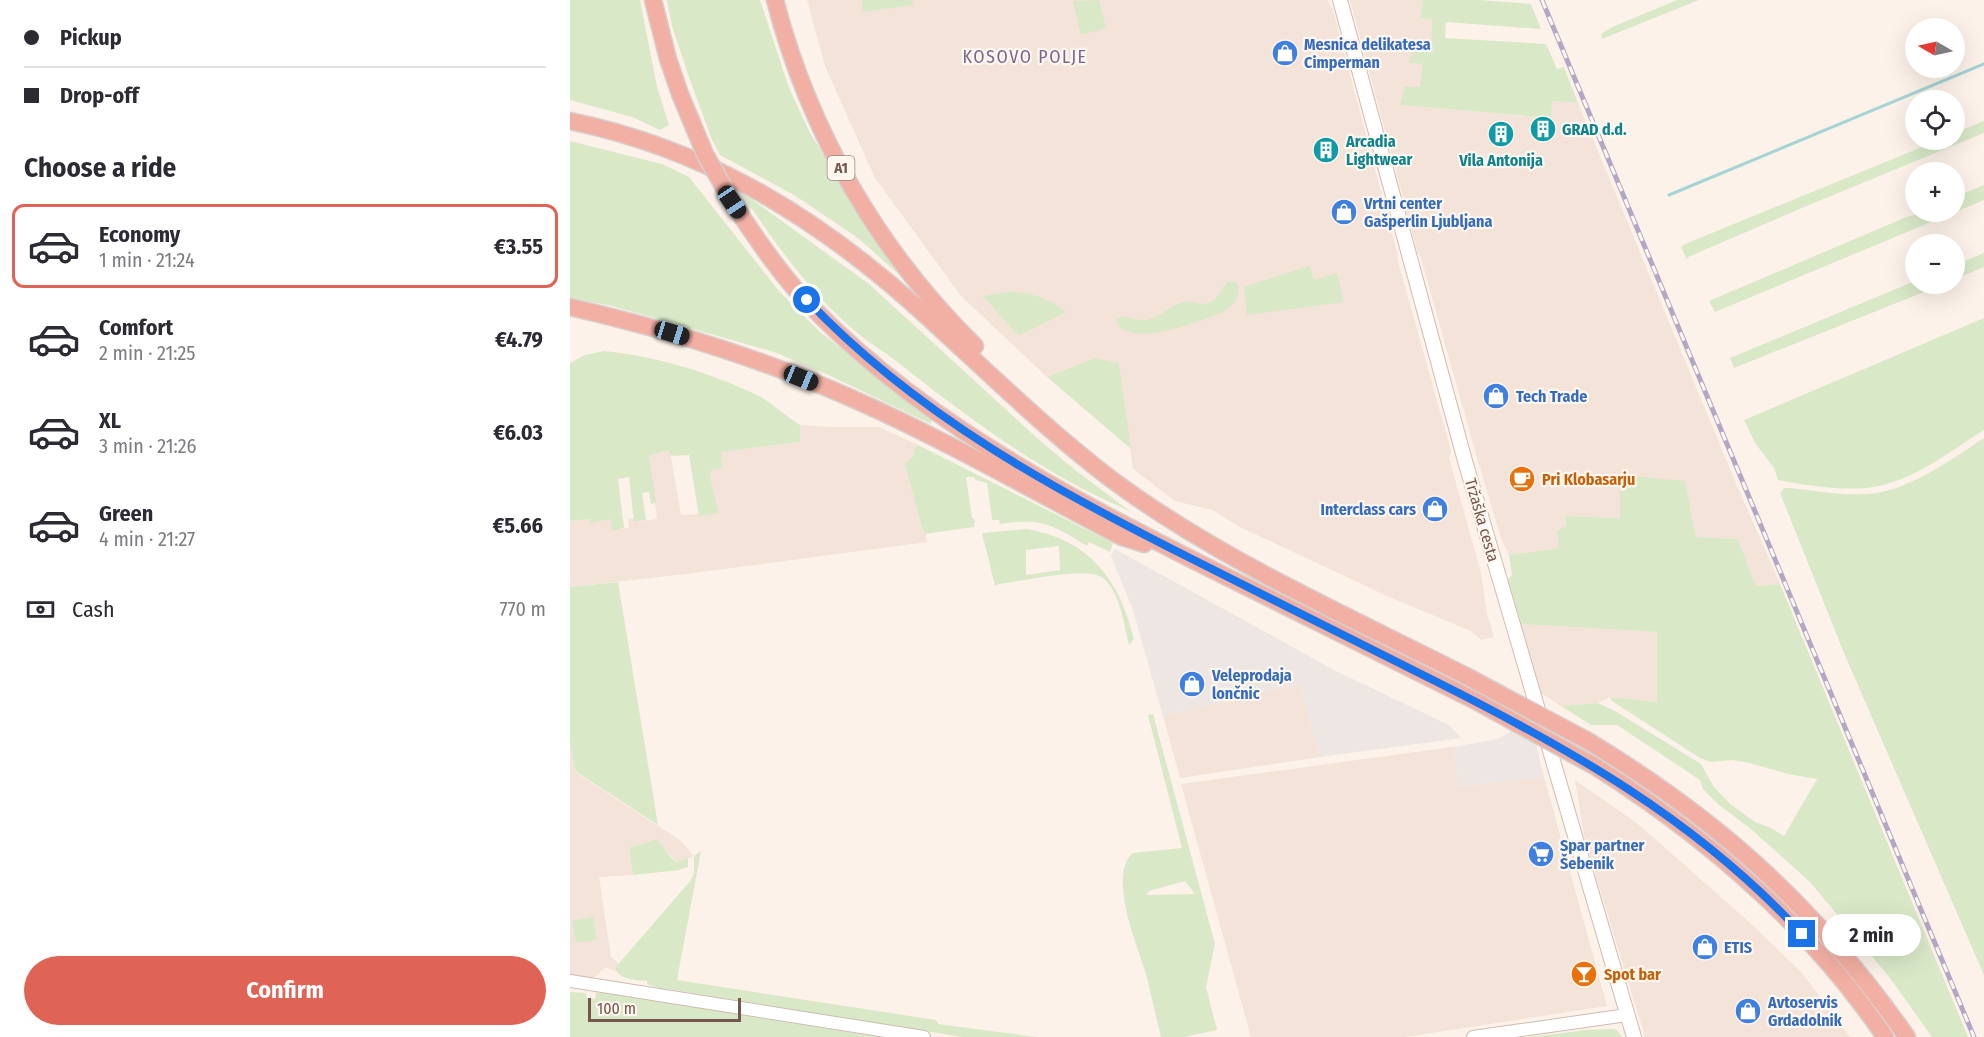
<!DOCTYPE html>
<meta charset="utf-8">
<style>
body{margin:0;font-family:"Fira Sans Condensed",sans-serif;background:#f2f2f3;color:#2b2b33;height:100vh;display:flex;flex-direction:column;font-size:22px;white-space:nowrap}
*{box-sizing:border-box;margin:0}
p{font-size:20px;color:#7c7c81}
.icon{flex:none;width:33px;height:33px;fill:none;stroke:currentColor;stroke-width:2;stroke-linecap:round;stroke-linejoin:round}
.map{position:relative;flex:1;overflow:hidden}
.side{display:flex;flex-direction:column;background:#fff;width:570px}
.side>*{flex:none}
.top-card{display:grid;align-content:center;height:132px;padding:0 24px;background:#fff}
.needle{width:39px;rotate:279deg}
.tools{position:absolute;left:1335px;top:18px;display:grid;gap:12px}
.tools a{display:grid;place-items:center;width:60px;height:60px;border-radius:50%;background:#fff;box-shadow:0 6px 24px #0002;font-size:30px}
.scale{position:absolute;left:18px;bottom:15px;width:153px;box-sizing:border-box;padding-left:6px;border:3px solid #75574d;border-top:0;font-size:16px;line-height:21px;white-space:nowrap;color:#75574d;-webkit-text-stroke:4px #fef7ef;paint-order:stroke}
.end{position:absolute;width:27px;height:27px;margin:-14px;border:8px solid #1a73e8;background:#fff;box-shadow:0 0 0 3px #fff}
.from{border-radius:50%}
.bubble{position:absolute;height:42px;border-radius:21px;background:#fff;box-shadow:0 6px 24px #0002;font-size:20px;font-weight:700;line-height:42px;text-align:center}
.car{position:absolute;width:18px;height:36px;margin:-18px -9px;border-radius:8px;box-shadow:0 0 4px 2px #0007;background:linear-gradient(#222 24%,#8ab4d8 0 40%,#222 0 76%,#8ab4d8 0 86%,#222 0)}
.top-card b{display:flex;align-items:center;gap:21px;height:57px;font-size:22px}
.top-card b+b{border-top:2px solid #e1e1e2}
.top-card i{width:15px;height:15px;background:#2b2b33}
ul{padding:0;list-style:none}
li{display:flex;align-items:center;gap:18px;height:84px;margin:0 12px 9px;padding:0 12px;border:3px solid transparent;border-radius:12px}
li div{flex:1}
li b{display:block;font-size:22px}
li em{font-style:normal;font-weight:700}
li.selected{border-color:#df6455}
li>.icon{width:54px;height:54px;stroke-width:1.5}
h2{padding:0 24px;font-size:27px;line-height:72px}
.pay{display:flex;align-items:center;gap:15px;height:66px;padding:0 24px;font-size:22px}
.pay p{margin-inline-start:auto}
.button{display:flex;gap:12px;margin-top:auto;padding:12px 24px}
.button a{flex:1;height:69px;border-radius:36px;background:#df6455;color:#fff;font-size:24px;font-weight:700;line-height:69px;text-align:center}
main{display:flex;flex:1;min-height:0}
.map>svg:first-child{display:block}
.residential{fill:#f3e3d8}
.industrial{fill:#ede6e2}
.green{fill:#d9e9c8;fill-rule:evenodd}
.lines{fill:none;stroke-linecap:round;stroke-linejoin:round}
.stream{stroke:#a5d4d6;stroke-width:3}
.tertiary-casing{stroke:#cfbbb1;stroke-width:14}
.secondary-casing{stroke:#d2bbaf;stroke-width:16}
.motorway-casing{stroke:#d8d0cd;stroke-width:19}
.tertiary{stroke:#fff;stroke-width:12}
.secondary{stroke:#fff;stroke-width:14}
.motorway{stroke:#f2afa3;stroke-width:16}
.rail-casing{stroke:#b4a7c6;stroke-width:5}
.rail{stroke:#fef7ef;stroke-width:3;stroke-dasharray:9;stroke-linecap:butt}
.motorway-bridge-casing{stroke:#d8d0cd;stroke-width:19;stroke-linecap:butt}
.motorway-bridge{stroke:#f2afa3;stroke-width:16}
.route{stroke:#1a73e8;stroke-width:8}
.labels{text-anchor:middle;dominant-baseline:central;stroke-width:4.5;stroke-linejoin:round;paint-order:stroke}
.shield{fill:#fef7ef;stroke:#9e877e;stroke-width:1.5}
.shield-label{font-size:15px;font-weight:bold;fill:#75574d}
.shop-label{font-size:16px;font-weight:bold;fill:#366cbe;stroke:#fef7ef;text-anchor:start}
.culture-label{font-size:16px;font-weight:bold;fill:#0d838f;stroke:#fef7ef;text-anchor:start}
.food-label{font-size:16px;font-weight:bold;fill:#c56008;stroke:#fef7ef;text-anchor:start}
.street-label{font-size:16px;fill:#75574d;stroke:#fef7ef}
.neighbourhood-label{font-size:18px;letter-spacing:1.5px;fill:#7d6691;stroke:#fef7ef}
</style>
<main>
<section class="side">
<div class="top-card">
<b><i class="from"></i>Pickup</b>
<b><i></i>Drop-off</b>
</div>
<h2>Choose a ride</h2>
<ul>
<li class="selected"><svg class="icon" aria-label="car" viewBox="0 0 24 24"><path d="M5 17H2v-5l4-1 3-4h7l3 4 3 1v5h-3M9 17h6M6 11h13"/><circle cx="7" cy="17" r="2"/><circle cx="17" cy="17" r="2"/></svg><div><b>Economy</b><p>1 min · 21:24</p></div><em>€3.55</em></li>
<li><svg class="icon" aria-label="car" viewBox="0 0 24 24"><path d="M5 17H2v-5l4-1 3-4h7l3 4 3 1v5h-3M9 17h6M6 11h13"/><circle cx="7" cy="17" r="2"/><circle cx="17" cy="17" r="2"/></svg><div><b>Comfort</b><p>2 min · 21:25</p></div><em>€4.79</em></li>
<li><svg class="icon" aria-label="car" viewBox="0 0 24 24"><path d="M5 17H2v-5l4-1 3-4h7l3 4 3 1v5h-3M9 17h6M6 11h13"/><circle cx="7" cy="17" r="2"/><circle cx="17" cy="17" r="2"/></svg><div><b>XL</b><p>3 min · 21:26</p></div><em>€6.03</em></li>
<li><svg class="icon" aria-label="car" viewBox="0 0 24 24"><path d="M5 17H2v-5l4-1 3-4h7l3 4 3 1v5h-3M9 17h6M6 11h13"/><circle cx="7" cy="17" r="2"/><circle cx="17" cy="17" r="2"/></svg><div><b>Green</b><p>4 min · 21:27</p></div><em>€5.66</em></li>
</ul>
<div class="pay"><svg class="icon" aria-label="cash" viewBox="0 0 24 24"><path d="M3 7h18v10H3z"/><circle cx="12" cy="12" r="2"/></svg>Cash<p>770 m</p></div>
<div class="button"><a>Confirm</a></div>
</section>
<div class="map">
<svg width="1414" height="1037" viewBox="0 0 1414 1037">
<rect width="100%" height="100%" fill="#fcf2e9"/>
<g class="residential">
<polygon points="237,0 757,0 763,10 828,256 827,258 881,451 879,458 911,573 917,614 924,637 911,640 901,631 817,596 670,527 643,510 605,501 563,469 549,363 525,358 477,377 391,296 305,178 255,66"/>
<polygon points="780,0 853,0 850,17 862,19 861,44 840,63 852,64 850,87 834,87 830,105 980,118 982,101 1008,103 1168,488 1210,584 1186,586 1168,539 1126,537 1115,481 1050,518 995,516 996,527 989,548 939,555 931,538 905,451 851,258 848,254"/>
<polygon points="230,425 261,427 309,427 348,445 343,451 357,542 116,574 0,587 0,521 20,519 21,522 40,519 42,530 59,528 58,519 64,518 65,522 87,519 79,455 100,451 111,515 149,513 140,476 150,452 230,442"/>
<polygon points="951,624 1087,632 1087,702 1040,697 1028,703 991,706 971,693"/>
<polygon points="730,684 750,757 610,778 593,716"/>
<polygon points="0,741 5,772 111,841 124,856 107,862 86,839 59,848 63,875 29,877 41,957 49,964 45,968 46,972 36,967 22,979 0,974"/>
<polygon points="883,747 889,787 974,777 1037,1006 835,1037 681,1037 611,784"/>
<polygon points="1005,780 1068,824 1178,921 1232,973 1280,1037 1075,1037 1015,840"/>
</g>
<g class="industrial">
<polygon points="545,549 766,671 879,725 891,738 750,757 730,684 593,716 563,610 541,556"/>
<polygon points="960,720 974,777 889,787 883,747 928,739"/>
</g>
<g class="green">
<polygon points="0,0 70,0 87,87 99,125 90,130 62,117 0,100"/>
<polygon points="97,0 190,0 219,88 240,133 335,280 288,238 224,195 150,155 142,140 120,80 102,26"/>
<polygon points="292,0 342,0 343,5 293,12"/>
<polygon points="529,0 536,28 511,35 503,1"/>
<polygon points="853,0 909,0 961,4 971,29 876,22 875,38 976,44 987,69 994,67 1008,103 982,101 981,118 830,105 834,87 850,87 852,64 839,63 844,43 861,43 862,19 850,18"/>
<polygon points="1107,0 1129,0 1032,39 1031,34 1042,27"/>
<polygon points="1414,121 1414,133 1239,205 1118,257 1117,260 1111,247 1115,244 1369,140 1384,140 1385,133"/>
<polygon points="0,141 92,164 119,177 209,291 250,332 361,417 361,424 252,372 204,352 42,306 0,298"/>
<polygon points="1414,185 1414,200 1145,312 1139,301 1334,218 1353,212 1384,212 1385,197"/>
<path d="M 169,190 L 299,284 L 467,438 L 505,470 L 560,511 C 476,476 401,420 330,364 C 312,350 291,338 275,322 C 233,284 201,237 169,190 Z"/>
<polygon points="1414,253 1414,267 1385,279 1385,265"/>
<polygon points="739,266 744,280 767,273 774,302 677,315 674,287"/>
<path d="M 665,281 C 674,293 663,307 652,313 C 627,321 569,347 547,325 L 547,319 L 553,316 C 561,318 568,321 577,320 C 598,315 607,293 633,305 L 644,301 L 657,282 Z"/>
<polygon points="1345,281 1346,284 1374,284 1164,368 1160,358"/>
<path d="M 439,292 C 462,292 477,298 496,312 L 450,335 L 446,333 L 413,296 Z"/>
<path d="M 1414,318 L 1414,430 C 1382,450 1350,476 1313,485 C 1282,493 1239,486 1208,480 L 1204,468 L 1185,443 L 1174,420 Z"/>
<path d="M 34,351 C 86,356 142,373 189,396 C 204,404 216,416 230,425 L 230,442 L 151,452 L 152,468 L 142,470 L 140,476 L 149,513 L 129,516 L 119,455 L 101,456 L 99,451 L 79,455 L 86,503 L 81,504 L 79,492 L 72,493 L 76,520 L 64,522 L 59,477 L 48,479 L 54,528 L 42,531 L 40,519 L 20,523 L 20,519 L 0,521 L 0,363 L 15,355 Z"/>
<polygon points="525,358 549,363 561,449 477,377"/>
<path d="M 1414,438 L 1414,975 L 1274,653 L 1210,493 L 1214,488 L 1220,488 C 1248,491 1279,497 1307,493 C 1343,487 1384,458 1414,438 Z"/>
<path d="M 348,445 L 543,543 L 540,552 L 519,542 L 517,546 C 481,524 472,518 430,524 L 429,520 L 422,520 L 417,483 L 406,480 L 404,477 L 396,477 L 402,518 L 405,520 L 404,527 L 354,534 L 335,464 L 344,456 L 343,451 Z"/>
<polygon points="1050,475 1115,481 1126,537 1168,539 1186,586 1210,584 1398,1037 1362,1037 1320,978 1240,882 1182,830 1148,804 1133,789 1130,780 1047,725 1021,725 991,706 1028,703 1045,711 1131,764 1144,787 1160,804 1185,822 1201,828 1214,836 1247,779 1218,774 1180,763 1162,760 1141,762 1130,758 1042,701 1040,697 1087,702 1087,632 951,624 938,579 942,575 939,555 989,548 987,531 996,526 995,516 1050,518"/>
<path d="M 457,529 C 520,540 549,579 564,639 L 559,645 C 554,625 551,599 538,583 C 534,578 529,575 522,574 C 502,570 452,581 429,584 L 425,586 L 412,533 ZM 489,546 L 490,570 L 456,575 L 456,550 Z"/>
<polygon points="48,582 88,825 5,771 0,741 0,587"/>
<path d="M 583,714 L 645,944 L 636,987 L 647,1030 L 614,1037 L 591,1037 C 586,1016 581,995 576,974 C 567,944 538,879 562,853 L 612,848 L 578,715 ZM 615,881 L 625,894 L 576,895 L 579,891 Z"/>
<polygon points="87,839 100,856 106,862 118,858 118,867 109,870 63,875 59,848"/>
<path d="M 131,851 L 107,980 L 366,1020 L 368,1024 L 467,1037 L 392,1037 L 85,987 L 77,984 L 77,981 C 66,980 49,980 45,968 L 121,880 L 124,873 L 124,856 Z"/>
<polygon points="23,917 27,940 6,943 2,921"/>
<polygon points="0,992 16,993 17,998 25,999 26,993 36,993 309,1037 0,1037"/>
<polygon points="1041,1029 1047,1030 1052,1037 961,1037 1016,1030"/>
</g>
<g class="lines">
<polyline class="stream" points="1099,195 1414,64"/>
<defs>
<g id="tertiary">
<polyline points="0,981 354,1037"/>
<polyline points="903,1037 1057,1015"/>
</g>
<polyline id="secondary" points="770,0 895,461 1064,1037"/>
<g id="motorway">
<polyline points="83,0 98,59 110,94"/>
<path d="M 205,0 C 239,131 308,251 405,346"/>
<path d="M 0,121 C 132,148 240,213 341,302 C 407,361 470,425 541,479 C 650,560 776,615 896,676"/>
<path d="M 162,202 C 182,232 202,262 226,290 C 340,416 494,495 643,570 C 730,613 817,657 904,700"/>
<path d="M 0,307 C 96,329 190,358 281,398 C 374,439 462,490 552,537 L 574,544"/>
<path d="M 1018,741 C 1152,822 1247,909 1337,1037"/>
<path d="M 1026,767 C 1138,838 1240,926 1315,1037"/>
</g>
</defs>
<use href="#tertiary" class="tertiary-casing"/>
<use href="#secondary" class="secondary-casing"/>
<use href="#motorway" class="motorway-casing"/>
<use href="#tertiary" class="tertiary"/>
<use href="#secondary" class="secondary"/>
<use href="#motorway" class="motorway"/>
<defs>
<polyline id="rail" points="972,0 1404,1037"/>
</defs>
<use href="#rail" class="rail-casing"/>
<use href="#rail" class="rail"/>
<defs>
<g id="motorway-bridge">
<polyline points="110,94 135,154 162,202"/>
<polyline points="896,676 1018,741"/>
<polyline points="904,700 1026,767"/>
</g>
</defs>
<use href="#motorway-bridge" class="motorway-bridge-casing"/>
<use href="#motorway-bridge" class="motorway-bridge"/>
</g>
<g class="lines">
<path class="route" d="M 237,300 C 346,415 486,491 626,561 C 705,601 783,640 861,679 C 999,748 1127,820 1232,934"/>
</g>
<defs>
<symbol id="shop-disc" viewBox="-11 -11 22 22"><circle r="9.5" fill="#3f7fe0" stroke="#fef7ef"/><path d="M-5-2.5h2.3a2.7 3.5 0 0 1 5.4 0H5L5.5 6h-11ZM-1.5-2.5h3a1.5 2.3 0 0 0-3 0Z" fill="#fff"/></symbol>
<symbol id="building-disc" viewBox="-11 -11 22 22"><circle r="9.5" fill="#0f9aa8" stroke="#fef7ef"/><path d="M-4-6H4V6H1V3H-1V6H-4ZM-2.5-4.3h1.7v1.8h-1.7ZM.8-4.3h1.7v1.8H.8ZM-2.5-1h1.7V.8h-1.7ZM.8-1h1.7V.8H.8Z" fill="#fff"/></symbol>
<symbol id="cafe-disc" viewBox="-11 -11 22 22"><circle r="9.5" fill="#e8710a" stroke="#fef7ef"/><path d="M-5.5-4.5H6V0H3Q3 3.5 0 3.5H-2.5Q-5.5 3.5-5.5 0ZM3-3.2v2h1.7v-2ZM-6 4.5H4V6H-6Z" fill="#fff"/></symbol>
<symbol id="supermarket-disc" viewBox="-11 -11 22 22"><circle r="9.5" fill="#3f7fe0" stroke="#fef7ef"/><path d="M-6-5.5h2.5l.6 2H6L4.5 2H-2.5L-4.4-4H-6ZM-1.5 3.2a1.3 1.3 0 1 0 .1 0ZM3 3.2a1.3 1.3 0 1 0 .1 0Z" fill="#fff"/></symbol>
<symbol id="bar-disc" viewBox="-11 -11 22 22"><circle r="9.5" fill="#e8710a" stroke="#fef7ef"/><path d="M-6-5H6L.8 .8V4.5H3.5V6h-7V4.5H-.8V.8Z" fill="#fff"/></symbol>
</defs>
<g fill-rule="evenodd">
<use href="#shop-disc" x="700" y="38" width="30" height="30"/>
<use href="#building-disc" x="958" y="114" width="30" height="30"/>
<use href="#building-disc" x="916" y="119" width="30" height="30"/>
<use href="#building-disc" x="741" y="135" width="30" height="30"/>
<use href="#shop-disc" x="759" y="197" width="30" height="30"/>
<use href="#shop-disc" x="911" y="381" width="30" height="30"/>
<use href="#cafe-disc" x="937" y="464" width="30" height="30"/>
<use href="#shop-disc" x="850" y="494" width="30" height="30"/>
<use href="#shop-disc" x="607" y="669" width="30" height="30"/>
<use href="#supermarket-disc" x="956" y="839" width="30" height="30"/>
<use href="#shop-disc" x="1120" y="932" width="30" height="30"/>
<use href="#bar-disc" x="999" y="959" width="30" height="30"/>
<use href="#shop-disc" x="1163" y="996" width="30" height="30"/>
</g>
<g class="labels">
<rect class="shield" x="257.5" y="156" width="27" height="24" rx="4.5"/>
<g class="shield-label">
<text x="271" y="168">A1</text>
</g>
<g class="shop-label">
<text x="734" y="44">Mesnica delikatesa<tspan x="734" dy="18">Cimperman</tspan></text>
<text x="794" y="203">Vrtni center<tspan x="794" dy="18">Gašperlin Ljubljana</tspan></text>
<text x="946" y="396">Tech Trade</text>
<text x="846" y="509" text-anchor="end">Interclass cars</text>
<text x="642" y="675">Veleprodaja<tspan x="642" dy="18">lončnic</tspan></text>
<text x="990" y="845">Spar partner<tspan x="990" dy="18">Šebenik</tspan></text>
<text x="1154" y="947">ETIS</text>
<text x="1198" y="1002">Avtoservis<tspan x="1198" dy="18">Grdadolnik</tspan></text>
</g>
<g class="culture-label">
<text x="992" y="129">GRAD d.d.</text>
<text x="776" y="141">Arcadia<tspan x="776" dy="18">Lightwear</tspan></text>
<text x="931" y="160" text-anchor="middle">Vila Antonija</text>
</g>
<g class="food-label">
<text x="972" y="479">Pri Klobasarju</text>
<text x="1034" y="974">Spot bar</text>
</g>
<g class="street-label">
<text transform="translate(912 520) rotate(74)">Tržaška cesta</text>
</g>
<g class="neighbourhood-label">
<text x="455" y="57">KOSOVO POLJE</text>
</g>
</g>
</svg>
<div class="tools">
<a><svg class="needle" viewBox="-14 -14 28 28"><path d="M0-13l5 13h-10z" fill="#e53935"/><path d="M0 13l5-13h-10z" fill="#7c7c81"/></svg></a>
<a><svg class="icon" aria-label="locate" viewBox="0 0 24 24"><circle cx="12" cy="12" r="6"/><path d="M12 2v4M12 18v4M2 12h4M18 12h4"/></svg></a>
<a>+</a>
<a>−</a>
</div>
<div class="scale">100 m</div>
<i class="end from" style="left:237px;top:300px"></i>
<i class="end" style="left:1232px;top:934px"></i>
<div class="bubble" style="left:1252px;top:914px;width:99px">2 min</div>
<i class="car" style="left:162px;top:202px;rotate:146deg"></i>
<i class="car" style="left:102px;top:333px;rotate:107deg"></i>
<i class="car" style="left:231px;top:378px;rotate:112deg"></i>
</div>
</main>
